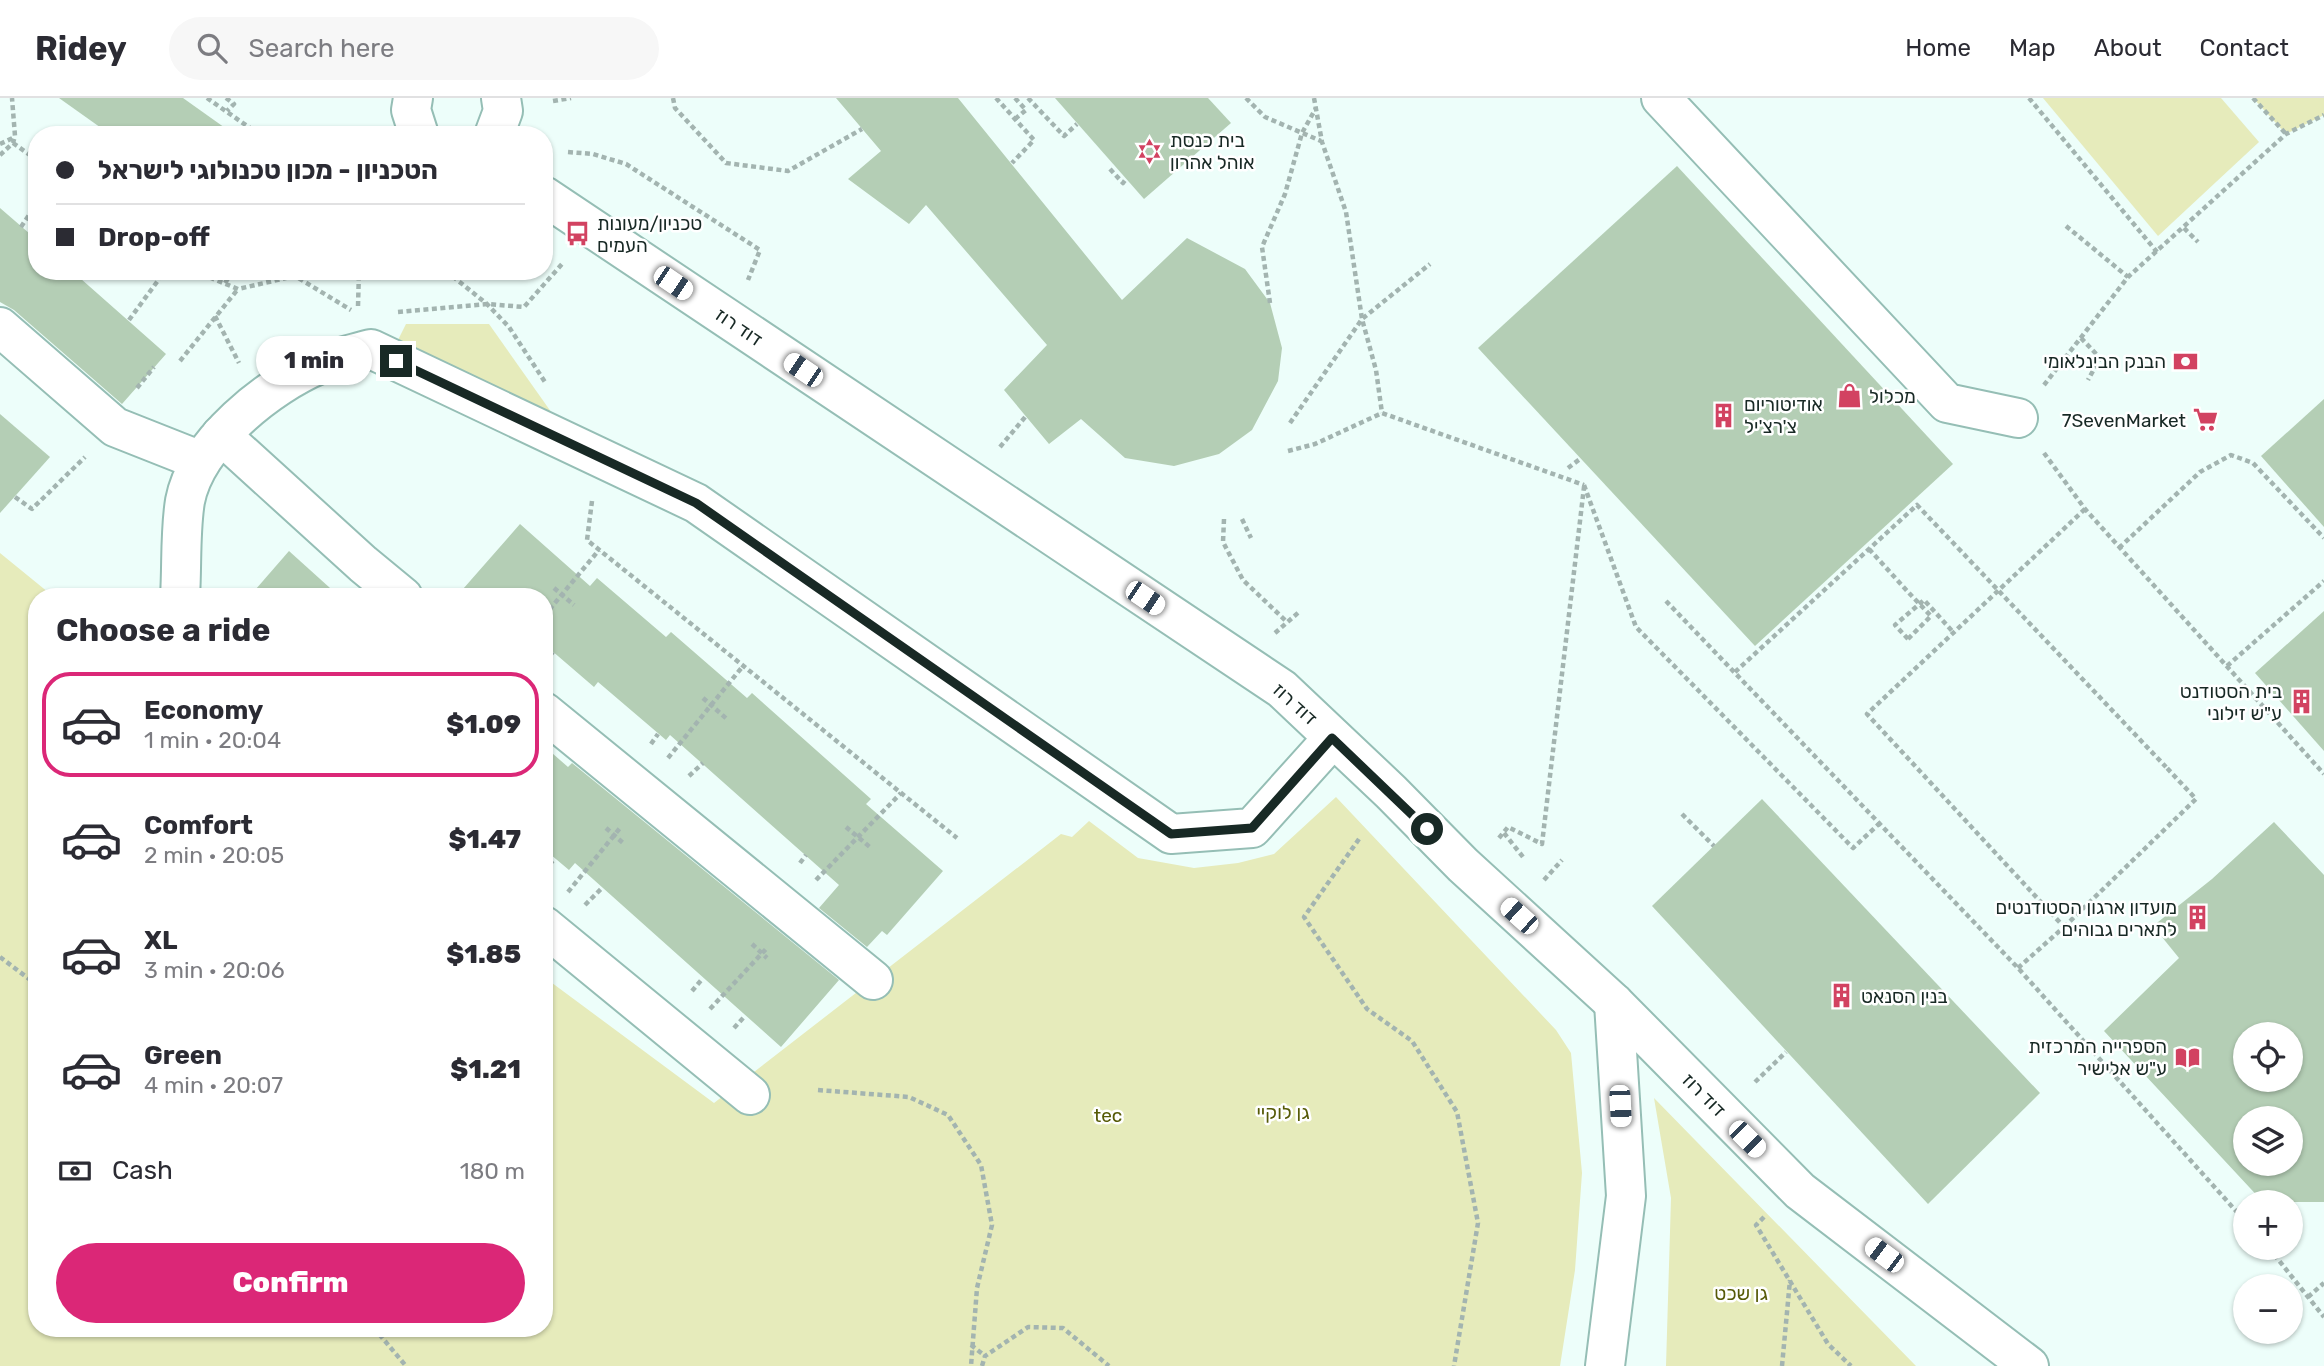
<!DOCTYPE html>
<meta charset="utf-8">
<style>
body{margin:0;font-family:Rubik,"Noto Sans Hebrew",sans-serif;background:#f7f7f7;color:#2b2b33;height:100vh;display:flex;flex-direction:column;font-size:26px;white-space:nowrap}
*{box-sizing:border-box;margin:0}
p{font-size:23px;color:#7c7c81}
.icon{flex:none;width:38px;height:38px;fill:none;stroke:currentColor;stroke-width:2;stroke-linecap:round;stroke-linejoin:round}
.map{position:relative;flex:1;overflow:hidden}
.details{position:absolute;left:28px;top:490px;width:525px;height:749px;display:flex;flex-direction:column;background:#fff;border-radius:28px;box-shadow:0 2px 5px #0004}
.details>*{flex:none}
.guide{position:absolute;left:28px;top:28px;width:525px;height:154px;border-radius:28px;box-shadow:0 2px 5px #0004;display:grid;align-content:center;height:154px;padding:0 28px;background:#fff}
.tools{position:absolute;left:2233px;top:924px;display:grid;gap:14px}
.tools a{display:grid;place-items:center;width:70px;height:70px;border-radius:50%;background:#fff;box-shadow:0 2px 5px #0004;font-size:35px}
.end{position:absolute;width:32px;height:32px;margin:-16px;border:9px solid #182925;background:#fff;box-shadow:0 0 0 4px #fff}
.from{border-radius:50%}
.bubble{position:absolute;height:49px;border-radius:24px;background:#fff;box-shadow:0 2px 5px #0004;font-size:23px;font-weight:800;line-height:49px;text-align:center}
.car{position:absolute;width:21px;height:42px;margin:-21px -10px;border-radius:9px;box-shadow:0 0 5px 2px #0007;background:linear-gradient(#fff 24%,#345 0 40%,#fff 0 76%,#345 0 86%,#fff 0)}
.guide b{display:flex;align-items:center;gap:24px;height:66px;font-size:26px}
.guide b+b{border-top:2px solid #e1e1e2}
.guide i{width:18px;height:18px;background:#2b2b33}
ul{padding:0;list-style:none}
li{display:flex;align-items:center;gap:21px;height:105px;margin:0 14px 10px;padding:0 14px;border:4px solid transparent;border-radius:28px}
li div{flex:1}
li b{display:block;font-size:26px}
li em{font-style:normal;font-weight:800}
li.current{border-color:#db2777}
li>.icon{width:63px;height:63px;stroke-width:1.5}
h2{padding:0 28px;font-size:32px;line-height:84px}
.pay{display:flex;align-items:center;gap:18px;height:77px;padding:0 28px;font-size:26px}
.pay p{margin-inline-start:auto}
.primary-button{display:flex;gap:14px;margin-top:auto;padding:14px 28px}
.primary-button a{flex:1;height:80px;border-radius:42px;background:#db2777;color:#fff;font-size:28px;font-weight:800;line-height:80px;text-align:center}
header{display:flex;align-items:center;gap:42px;box-sizing:border-box;height:98px;padding:0 35px;background:#fff;border-bottom:2px solid #e1e1e2}
header strong{font-size:33px}
nav{display:flex;gap:38px;margin-inline-start:auto;font-size:24px}
.search{width:490px;height:63px;background:#f7f7f7;display:flex;align-items:center;gap:18px;box-sizing:border-box;padding:0 24px;border-radius:38px;color:#7c7c81;font-size:26px}
.map>svg:first-child{display:block}
.green{fill:#e6ebbb}
.building{fill:#b4ceb5;fill-rule:evenodd}
.lines{fill:none;stroke-linecap:round;stroke-linejoin:round}
.minor-casing{stroke:#95beb5;stroke-width:42}
.path{stroke:#a3b4b0;stroke-width:4.5;stroke-dasharray:5 3.5;stroke-linecap:butt}
.minor{stroke:#fff;stroke-width:38}
.path-bridge{stroke:#a3b4b0;stroke-width:4.5;stroke-dasharray:5 3.5;stroke-linecap:butt}
.route{stroke:#182925;stroke-width:9}
.labels{text-anchor:middle;dominant-baseline:central;stroke-width:5;stroke-linejoin:round;paint-order:stroke}
.poi-label{font-size:19px;fill:#182925;stroke:#fff;text-anchor:start}
.street-label{font-size:19px;fill:#182925;stroke:#fff}
.park-label{font-size:19px;fill:#565a07;stroke:#fff}
</style>
<header>
<strong>Ridey</strong>
<div class="search"><svg class="icon" aria-label="search" viewBox="0 0 24 24"><circle cx="10" cy="10" r="6"/><path d="M15 15l6 6"/></svg>Search here</div>
<nav><a>Home</a><a>Map</a><a>About</a><a>Contact</a></nav>
</header>
<div class="map">
<svg width="2324" height="1268" viewBox="0 0 2324 1268">
<rect width="100%" height="100%" fill="#edfefa"/>
<g class="green">
<polygon points="2043,0 2221,0 2259,44 2158,138"/>
<polygon points="2253,0 2324,0 2324,17 2286,36"/>
<polygon points="406,226 489,226 566,335 396,246"/>
<polygon points="0,455 54,499 37,499 37,1230 544,1230 544,879 714,1005 1061,736 1072,739 1089,723 1138,760 1194,770 1238,765 1274,756 1336,699 1556,932 1571,955 1582,1075 1575,1172 1560,1268 0,1268"/>
<polygon points="1654,1000 1916,1268 1666,1268 1671,1100"/>
</g>
<g class="building">
<polygon points="59,0 183,0 235,37 111,37"/>
<polygon points="836,0 958,0 1122,202 1187,140 1245,171 1270,205 1282,250 1278,283 1252,332 1219,356 1174,368 1125,360 1081,321 1049,346 1004,292 1047,247 926,107 909,126 848,81 881,53"/>
<polygon points="1055,0 1208,0 1231,25 1144,101"/>
<polygon points="1677,68 1953,366 1755,548 1478,250"/>
<polygon points="0,110 37,142 37,173 72,173 166,256 122,306 14,212 0,204"/>
<polygon points="2324,301 2324,429 2261,358"/>
<polygon points="0,316 50,359 0,415"/>
<polygon points="520,426 590,488 597,480 666,539 671,534 747,600 752,595 871,701 866,706 943,773 887,837 882,833 867,849 819,810 839,787 670,637 666,642 598,584 594,589 544,546 544,499 456,499"/>
<polygon points="289,453 340,499 249,499"/>
<polygon points="2324,513 2324,653 2255,575"/>
<polygon points="544,648 568,669 572,665 839,882 781,949 575,765 569,772 544,751"/>
<polygon points="1762,701 2040,995 1928,1106 1652,808"/>
<path d="M 2274,724 L 2324,777 L 2324,1104 L 2263,1104 L 2104,933 L 2179,860 L 2153,828 L 2212,781 ZM 2245,936 L 2291,936 L 2291,982 L 2245,982 ZM 2245,1020 L 2291,1020 L 2291,1066 L 2245,1066 Z"/>
</g>
<g class="lines">
<defs>
<g id="minor">
<polyline points="413,0 411,12 419,37"/>
<polyline points="1661,0 1947,305 2018,320"/>
<polyline points="494,37 503,13 501,0"/>
<polyline points="544,98 1282,591 1391,694 1463,767 1614,905 1800,1093 2029,1268"/>
<polyline points="0,229 115,329 201,363"/>
<polyline points="221,337 363,466 403,499"/>
<path d="M 180,499 C 182,468 180,433 185,403 C 196,345 269,287 320,266 C 336,259 354,256 371,251 L 696,405 L 1171,736 L 1252,730 L 1333,640"/>
<polyline points="544,614 873,882"/>
<polyline points="544,828 750,997"/>
<polyline points="1605,1268 1626,1098 1614,905"/>
</g>
</defs>
<use href="#minor" class="minor-casing"/>
<g class="path">
<polyline points="207,0 260,37"/>
<polyline points="226,0 234,6 227,13"/>
<polyline points="673,0 675,10 726,65 788,73 862,31"/>
<polyline points="996,0 1034,42 1012,65"/>
<polyline points="1015,0 1026,12 1015,21"/>
<polyline points="1028,0 1064,38 1077,26"/>
<polyline points="1246,0 1265,19 1321,43"/>
<polyline points="1314,0 1322,44 1346,114 1362,221 1376,272 1382,315"/>
<polyline points="2029,0 2157,154"/>
<polyline points="2253,0 2286,36"/>
<polyline points="553,3 571,0"/>
<polyline points="13,45 37,62"/>
<polyline points="0,46 15,39"/>
<polyline points="568,54 593,56 626,66 760,152 748,182"/>
<polyline points="0,57 13,45 15,38 12,0"/>
<polyline points="1110,71 1123,85 1126,81"/>
<polyline points="2066,128 2128,179"/>
<polyline points="21,129 37,105"/>
<polyline points="2184,130 2198,144"/>
<polyline points="194,173 238,191 295,178 351,212"/>
<polyline points="446,173 487,206 509,229 545,284"/>
<polyline points="225,185 233,173"/>
<polyline points="1270,205 1262,149 1285,96 1302,35 1316,10"/>
<polyline points="358,208 359,173"/>
<polyline points="398,214 487,206 524,209 562,166"/>
<polyline points="215,218 239,265"/>
<polyline points="129,222 165,173"/>
<polyline points="2081,240 2100,260 2088,282"/>
<polyline points="180,263 238,191"/>
<polyline points="2044,287 2128,179 2286,36 2324,17"/>
<polyline points="137,290 154,269"/>
<polyline points="1290,325 1362,221 1430,166"/>
<polyline points="1000,349 1026,318"/>
<polyline points="1288,353 1315,346 1382,315 1584,387"/>
<polyline points="2044,355 2085,411 2324,676"/>
<polyline points="1568,370 1580,361"/>
<polyline points="1584,387 1636,529 1853,750 1880,725"/>
<polyline points="15,399 32,411 85,359"/>
<polyline points="592,403 587,442 957,740"/>
<polyline points="1224,421 1223,444 1243,482 1287,524"/>
<polyline points="1242,421 1251,440"/>
<polyline points="2119,450 2200,374 2231,357 2253,365 2324,440"/>
<polyline points="1869,451 1909,495"/>
<polyline points="554,490 574,507"/>
<polyline points="1666,503 2018,870 2245,1123"/>
<polyline points="544,518 599,452"/>
<polyline points="1275,535 1299,514"/>
<polyline points="1908,541 1895,527 1924,502 1954,535"/>
<polyline points="544,564 553,554"/>
<polyline points="2227,568 2324,483"/>
<polyline points="1735,574 1917,407 1958,450"/>
<polyline points="703,600 728,622"/>
<polyline points="651,646 658,636"/>
<polyline points="668,660 743,568"/>
<polyline points="689,678 703,665"/>
<polyline points="1682,716 1714,748"/>
<polyline points="846,729 871,750"/>
<polyline points="606,730 623,745"/>
<polyline points="1504,735 1523,759"/>
<polyline points="1499,740 1508,729 1542,746 1584,389"/>
<polyline points="1359,741 1304,819 1367,911 1412,943 1457,1014 1478,1125 1454,1268"/>
<polyline points="800,765 806,757"/>
<polyline points="544,773 555,760"/>
<polyline points="816,782 901,695"/>
<polyline points="1544,782 1562,762"/>
<polyline points="568,794 620,730"/>
<polyline points="585,807 603,789"/>
<polyline points="2064,829 2196,701 2166,669"/>
<polyline points="752,846 767,860"/>
<polyline points="0,859 37,887"/>
<polyline points="2018,870 2064,829 1867,616 2085,411"/>
<polyline points="692,893 703,880"/>
<polyline points="710,911 766,851"/>
<polyline points="734,930 745,918"/>
<polyline points="1755,984 1786,954"/>
<polyline points="818,992 909,999 948,1017 981,1067 992,1127 977,1190 971,1268"/>
<polyline points="1764,1119 1756,1127 1828,1246 1851,1268"/>
<polyline points="2269,1150 2324,1219"/>
<polyline points="2308,1199 2324,1185"/>
<polyline points="374,1230 406,1268"/>
<polyline points="971,1247 985,1258"/>
<polyline points="982,1268 985,1258 1028,1229 1063,1230 1109,1268"/>
<polyline points="1782,1268 1790,1182"/>
</g>
<use href="#minor" class="minor"/>
<g class="path-bridge">
<polyline points="1958,450 2166,669"/>
<polyline points="1908,541 1931,518 1909,495"/>
</g>
</g>
<g class="lines">
<polyline class="route" points="396,263 696,405 1171,736 1252,730 1332,640 1427,731"/>
</g>
<defs>
<symbol id="synagogue-bare" viewBox="-9 -9 18 18"><path d="M0-6.5L5.6 3.2H-5.6ZM0 6.5L5.6-3.2H-5.6Z" fill="#d24261" stroke="#fff" stroke-width="2.5" paint-order="stroke"/></symbol>
<symbol id="bus-bare" viewBox="-9 -9 18 18"><path d="M-5-6H5V4H4V6H2V4H-2V6H-4V4H-5ZM-3.5-4V0h7V-4ZM-3.5 1.2v1.5H-2V1.2ZM2 1.2v1.5H3.5V1.2Z" fill="#d24261" stroke="#fff" stroke-width="2.5" paint-order="stroke"/></symbol>
<symbol id="bank-bare" viewBox="-9 -9 18 18"><path d="M-6-4H6V4H-6ZM0-2.3a2.3 2.3 0 1 0 0 4.6a2.3 2.3 0 1 0 0-4.6Z" fill="#d24261" stroke="#fff" stroke-width="2.5" paint-order="stroke"/></symbol>
<symbol id="shop-bare" viewBox="-9 -9 18 18"><path d="M-5-2.5h2.3a2.7 3.5 0 0 1 5.4 0H5L5.5 6h-11ZM-1.5-2.5h3a1.5 2.3 0 0 0-3 0Z" fill="#d24261" stroke="#fff" stroke-width="2.5" paint-order="stroke"/></symbol>
<symbol id="building-bare" viewBox="-9 -9 18 18"><path d="M-4-6H4V6H1V3H-1V6H-4ZM-2.5-4.3h1.7v1.8h-1.7ZM.8-4.3h1.7v1.8H.8ZM-2.5-1h1.7V.8h-1.7ZM.8-1h1.7V.8H.8Z" fill="#d24261" stroke="#fff" stroke-width="2.5" paint-order="stroke"/></symbol>
<symbol id="supermarket-bare" viewBox="-9 -9 18 18"><path d="M-6-5.5h2.5l.6 2H6L4.5 2H-2.5L-4.4-4H-6ZM-1.5 3.2a1.3 1.3 0 1 0 .1 0ZM3 3.2a1.3 1.3 0 1 0 .1 0Z" fill="#d24261" stroke="#fff" stroke-width="2.5" paint-order="stroke"/></symbol>
<symbol id="library-bare" viewBox="-9 -9 18 18"><path d="M-6-4Q-3-5.5-.7-3.5V5Q-3 3-6 4ZM6-4Q3-5.5 .7-3.5V5Q3 3 6 4Z" fill="#d24261" stroke="#fff" stroke-width="2.5" paint-order="stroke"/></symbol>
</defs>
<g fill-rule="evenodd">
<use href="#synagogue-bare" x="1132" y="36" width="35" height="35"/>
<use href="#bus-bare" x="560" y="118" width="35" height="35"/>
<use href="#bank-bare" x="2168" y="246" width="35" height="35"/>
<use href="#shop-bare" x="1832" y="280" width="35" height="35"/>
<use href="#building-bare" x="1706" y="300" width="35" height="35"/>
<use href="#supermarket-bare" x="2188" y="304" width="35" height="35"/>
<use href="#building-bare" x="2284" y="586" width="35" height="35"/>
<use href="#building-bare" x="2180" y="802" width="35" height="35"/>
<use href="#building-bare" x="1824" y="880" width="35" height="35"/>
<use href="#library-bare" x="2170" y="942" width="35" height="35"/>
</g>
<g class="labels">
<g class="poi-label">
<text x="1170" y="42">בית כנסת<tspan x="1170" dy="22">אוהל אהרון</tspan></text>
<text x="597" y="125">טכניון/מעונות<tspan x="597" dy="22">העמים</tspan></text>
<text x="2166" y="263" text-anchor="end">הבנק הבינלאומי</text>
<text x="1869" y="298">מכלול</text>
<text x="1744" y="306">אודיטוריום<tspan x="1744" dy="22">צ'רצ'יל</tspan></text>
<text x="2186" y="322" text-anchor="end">7SevenMarket</text>
<text x="2282" y="593" text-anchor="end">בית הסטודנט<tspan x="2282" dy="22">ע"ש זילוני</tspan></text>
<text x="2177" y="809" text-anchor="end">מועדון ארגון הסטודנטים<tspan x="2177" dy="22">לתארים גבוהים</tspan></text>
<text x="1861" y="898">בנין הסנאט</text>
<text x="2167" y="948" text-anchor="end">הספרייה המרכזית<tspan x="2167" dy="22">ע"ש אלישיר</tspan></text>
</g>
<g class="street-label">
<text transform="translate(739 229) rotate(34)">דוד רוז</text>
<text transform="translate(1295 606) rotate(42)">דוד רוז</text>
<text transform="translate(1704 997) rotate(45)">דוד רוז</text>
</g>
<g class="park-label">
<text x="1283" y="1014">גן לוקיי</text>
<text x="1108" y="1017">tec</text>
<text x="1741" y="1195">גן שכט</text>
</g>
</g>
</svg>
<div class="tools">
<a><svg class="icon" aria-label="locate" viewBox="0 0 24 24"><circle cx="12" cy="12" r="6"/><path d="M12 2v4M12 18v4M2 12h4M18 12h4"/></svg></a>
<a><svg class="icon" aria-label="layers" viewBox="0 0 24 24"><path d="M12 4l9 5-9 5-9-5zM3 14l9 5 9-5"/></svg></a>
<a>+</a>
<a>−</a>
</div>
<i class="end from" style="left:1427px;top:731px"></i>
<i class="end" style="left:396px;top:263px"></i>
<div class="bubble" style="left:256px;top:238px;width:116px">1 min</div>
<i class="car" style="left:673px;top:185px;rotate:124deg"></i>
<i class="car" style="left:803px;top:272px;rotate:304deg"></i>
<i class="car" style="left:1145px;top:500px;rotate:124deg"></i>
<i class="car" style="left:1519px;top:818px;rotate:312deg"></i>
<i class="car" style="left:1620px;top:1008px;rotate:177deg"></i>
<i class="car" style="left:1747px;top:1041px;rotate:135deg"></i>
<i class="car" style="left:1884px;top:1157px;rotate:307deg"></i>
<div class="guide">
<b><i class="from"></i>הטכניון - מכון טכנולוגי לישראל</b>
<b><i></i>Drop-off</b>
</div>
<section class="details">
<h2>Choose a ride</h2>
<ul>
<li class="current"><svg class="icon" aria-label="car" viewBox="0 0 24 24"><path d="M5 17H2v-5l4-1 3-4h7l3 4 3 1v5h-3M9 17h6M6 11h13"/><circle cx="7" cy="17" r="2"/><circle cx="17" cy="17" r="2"/></svg><div><b>Economy</b><p>1 min · 20:04</p></div><em>$1.09</em></li>
<li><svg class="icon" aria-label="car" viewBox="0 0 24 24"><path d="M5 17H2v-5l4-1 3-4h7l3 4 3 1v5h-3M9 17h6M6 11h13"/><circle cx="7" cy="17" r="2"/><circle cx="17" cy="17" r="2"/></svg><div><b>Comfort</b><p>2 min · 20:05</p></div><em>$1.47</em></li>
<li><svg class="icon" aria-label="car" viewBox="0 0 24 24"><path d="M5 17H2v-5l4-1 3-4h7l3 4 3 1v5h-3M9 17h6M6 11h13"/><circle cx="7" cy="17" r="2"/><circle cx="17" cy="17" r="2"/></svg><div><b>XL</b><p>3 min · 20:06</p></div><em>$1.85</em></li>
<li><svg class="icon" aria-label="car" viewBox="0 0 24 24"><path d="M5 17H2v-5l4-1 3-4h7l3 4 3 1v5h-3M9 17h6M6 11h13"/><circle cx="7" cy="17" r="2"/><circle cx="17" cy="17" r="2"/></svg><div><b>Green</b><p>4 min · 20:07</p></div><em>$1.21</em></li>
</ul>
<div class="pay"><svg class="icon" aria-label="cash" viewBox="0 0 24 24"><path d="M3 7h18v10H3z"/><circle cx="12" cy="12" r="2"/></svg>Cash<p>180 m</p></div>
<div class="primary-button"><a>Confirm</a></div>
</section>
</div>
